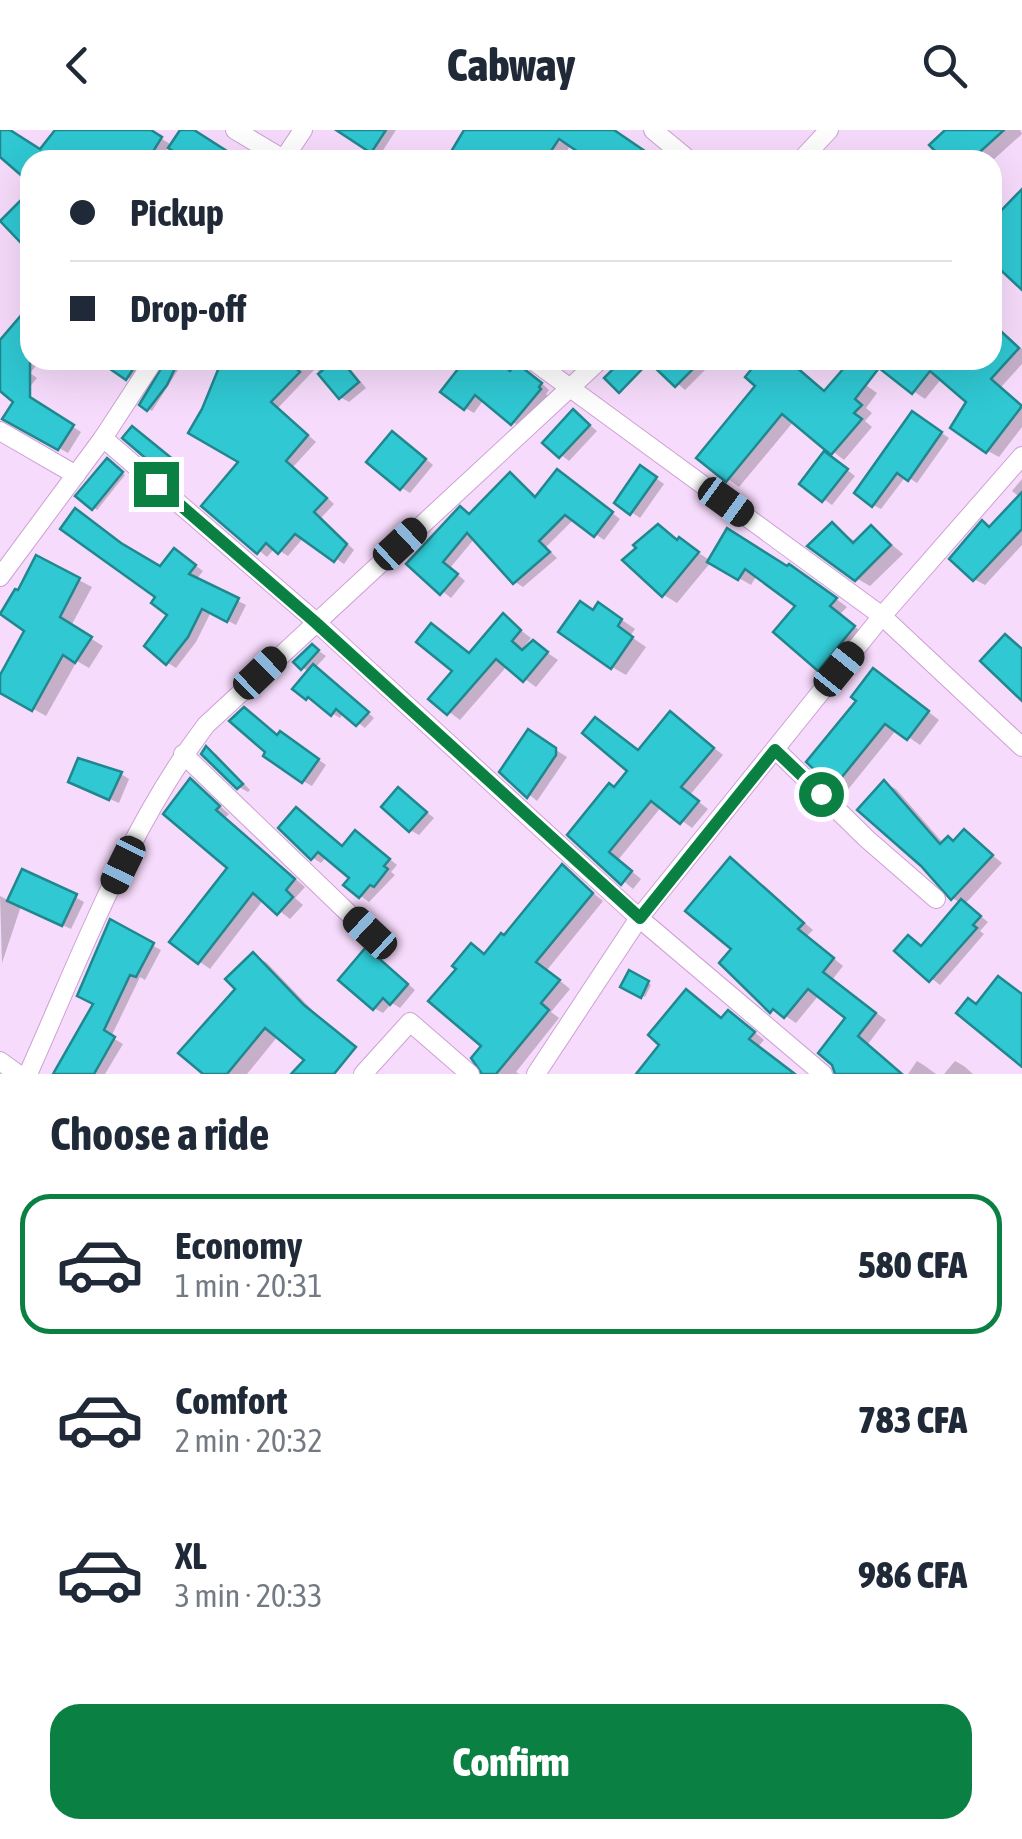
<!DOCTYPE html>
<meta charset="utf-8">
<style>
body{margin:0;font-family:"Asap Condensed",sans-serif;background:#f6f6f7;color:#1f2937;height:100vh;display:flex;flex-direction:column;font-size:38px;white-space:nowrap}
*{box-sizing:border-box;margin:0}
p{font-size:32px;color:#747a83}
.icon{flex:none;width:55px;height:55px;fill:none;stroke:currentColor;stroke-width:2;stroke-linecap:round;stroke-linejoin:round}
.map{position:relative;height:944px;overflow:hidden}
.sheet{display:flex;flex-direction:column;background:#fff;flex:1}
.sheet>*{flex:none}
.banner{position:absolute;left:20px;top:20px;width:982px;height:220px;border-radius:30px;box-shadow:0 10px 40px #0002;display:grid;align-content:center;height:220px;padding:0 50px;background:#fff}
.end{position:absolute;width:45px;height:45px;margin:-22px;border:12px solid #0b8043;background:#fff;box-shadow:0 0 0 5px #fff}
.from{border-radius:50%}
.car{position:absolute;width:30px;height:60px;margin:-30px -15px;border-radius:12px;box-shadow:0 0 8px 2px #0007;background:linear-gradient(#222 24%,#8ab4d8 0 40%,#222 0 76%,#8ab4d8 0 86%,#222 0)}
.banner b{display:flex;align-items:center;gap:35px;height:95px;font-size:38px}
.banner b+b{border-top:2px solid #e0e1e3}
.banner i{width:25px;height:25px;background:#1f2937}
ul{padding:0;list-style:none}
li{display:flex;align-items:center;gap:30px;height:140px;margin:0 20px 15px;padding:0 30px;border:5px solid transparent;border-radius:30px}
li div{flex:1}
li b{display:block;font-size:38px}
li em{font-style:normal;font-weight:800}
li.on{border-color:#0b8043}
li>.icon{width:90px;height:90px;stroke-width:1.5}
h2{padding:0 50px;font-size:45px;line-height:120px}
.button{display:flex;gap:20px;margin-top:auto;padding:20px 50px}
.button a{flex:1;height:115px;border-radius:30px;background:#0b8043;color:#fff;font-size:40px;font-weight:800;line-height:115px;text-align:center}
header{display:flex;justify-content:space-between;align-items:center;height:130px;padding:0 50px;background:#fff;font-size:45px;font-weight:800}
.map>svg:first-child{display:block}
.shadow{fill:#0003}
.building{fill:#2fc8d3;stroke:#21878e;stroke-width:2.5}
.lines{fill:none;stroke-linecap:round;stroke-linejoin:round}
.minor-casing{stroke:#cda0d4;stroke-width:20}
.minor{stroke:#fff;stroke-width:18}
.route{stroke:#0b8043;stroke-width:12}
</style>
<header><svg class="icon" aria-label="back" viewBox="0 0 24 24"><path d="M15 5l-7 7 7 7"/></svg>Cabway<svg class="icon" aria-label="search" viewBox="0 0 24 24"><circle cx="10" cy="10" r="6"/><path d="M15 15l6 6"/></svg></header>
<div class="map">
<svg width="1022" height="944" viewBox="0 0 1022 944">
<rect width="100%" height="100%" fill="#f7dbfc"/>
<g class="shadow">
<polygon points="0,0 7,0 41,22 58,0 148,0 173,16 183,0 190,0 237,30 192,30 169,16 160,30 30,30 30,50 0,24"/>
<polygon points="340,0 396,0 380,25"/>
<polygon points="949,0 1020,0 1022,4 992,31 947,30"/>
<polygon points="537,2 570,16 561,30 524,30"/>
<polygon points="30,183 30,230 41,230 30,243 37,248 23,265 81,302 68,323 5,288 17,270 0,257 0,214"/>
<polygon points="992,192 1022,219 1022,234 1001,257 1022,276 1022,297 999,327 988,321 969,272 942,248 925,269 868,230 992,230"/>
<polygon points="102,230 149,230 136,253"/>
<polygon points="211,230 343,230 366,258 349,272 340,267 316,238 278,278 316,312 293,337 334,374 321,388 354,420 344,434 304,407 288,426 275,418 267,427 204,376 242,331 222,236"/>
<polygon points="468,230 493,230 511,244 520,233 549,260 546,264 548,266 521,298 484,269 474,283 465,278"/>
<polygon points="557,230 584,230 585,231 582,237 573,231 568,237"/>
<polygon points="651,230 698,230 707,238 685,260"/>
<polygon points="743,230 789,230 827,263 856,248 877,263 866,278 872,283 865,291 872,297 844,330 794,291 739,357 700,328 759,256 755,239"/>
<polygon points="167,234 178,240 152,281 143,275"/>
<polygon points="574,282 597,301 569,331 546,313"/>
<polygon points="921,289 949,308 917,353 906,346 881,379 873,375"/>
<polygon points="142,304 182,337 174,347 165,342"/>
<polygon points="401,309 433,335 410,363 402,358"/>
<polygon points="833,329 855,346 832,375 802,354"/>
<polygon points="111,333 125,345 97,380 79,366"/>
<polygon points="650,344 664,354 640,388 617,372"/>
<polygon points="510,345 537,368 566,347 620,389 604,410 574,389 546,417 557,428 523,457 515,452 475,408 450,438 465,451 451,468 409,434 471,385"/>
<polygon points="1022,349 1022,415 985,455 974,449 991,399 1021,368 1012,361"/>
<polygon points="832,395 857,413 872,398 903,424 870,456 856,448"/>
<polygon points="659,397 711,431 788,439 802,444 847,477 840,484 865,505 831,546 819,539 798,476 757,445 751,455 711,432 677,473 664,465 626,430"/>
<polygon points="130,421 160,439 183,426 203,441 196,450 246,475 236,495 211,482 196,512 176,538 168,533 147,515 170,485"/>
<polygon points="37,428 92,457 71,496 103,516 89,538 77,531 46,586 0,560 0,550 28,500 19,464"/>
<polygon points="594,482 612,483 635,499 630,506 646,517 626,545 612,537"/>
<polygon points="503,487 531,508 523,518 525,520 533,513 558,530 536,557 507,536 460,590 431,568"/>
<polygon points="313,517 326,526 315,538 374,588 365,598 344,582 340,588 307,568 309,542 302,537"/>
<polygon points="885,548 939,590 920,615 897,599 846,662 834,656"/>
<polygon points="245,580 279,607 290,609 326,635 312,656 303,651"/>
<polygon points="671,584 723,625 690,665 708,679 692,698 662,676 618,730 641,749 633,759 570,705 615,660 639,622"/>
<polygon points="528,602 567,627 537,671 502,642"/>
<polygon points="207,619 216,624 250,660 248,662 239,657"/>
<polygon points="121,644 129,649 119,673 80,656"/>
<polygon points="191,651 229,684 225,688 305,757 295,768 303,775 290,789 264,769 210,839 172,812 230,737"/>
<polygon points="884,653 896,659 944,714 955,713 965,703 1002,733 965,774 988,792 980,801 984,804 940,855 897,821 923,818 961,773 952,768"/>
<polygon points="399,660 434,688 419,705 410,700"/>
<polygon points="281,698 344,718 364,708 397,735 391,742 395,745 369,772 346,755 353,747 327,726 321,733 313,728"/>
<polygon points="731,730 813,800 807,806 843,836 832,850 886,890 868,914 894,937 889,944 837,944 848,887 819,865 796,893 784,885 782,887 722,833 735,819"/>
<polygon points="562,738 603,771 547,840 570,859 551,882 559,888 516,942 519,944 483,944 486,825 505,808"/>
<polygon points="0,766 10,771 75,767 84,772 71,799 21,776 2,833"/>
<polygon points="111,793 161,820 145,850 140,847 111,907 123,914 105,944 56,944 96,874"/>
<polygon points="253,825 267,833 315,883 291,913 278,906 247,944 207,944"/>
<polygon points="375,826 415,860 400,878 392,873 383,883 374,878"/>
<polygon points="630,843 651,855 645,867 623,856"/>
<polygon points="687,862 723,890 739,889 764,910 758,917 794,944 639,944 663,915"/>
<polygon points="917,931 925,936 936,944 908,944"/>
<polygon points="955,931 964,936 973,944 944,944"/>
</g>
<g class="building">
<polygon points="0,0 10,0 40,19 55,0 151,0 162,7 148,30 30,30 30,53 0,27"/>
<polygon points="180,0 194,0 241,30 187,30 168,18"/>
<polygon points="336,0 386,0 371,23"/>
<polygon points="464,0 614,0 658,30 590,30 559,9 545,30 446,30"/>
<polygon points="945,0 1004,0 971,30 944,30 929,15"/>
<polygon points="1022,59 1022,160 992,132 992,90"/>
<polygon points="30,61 30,104 21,113 0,91"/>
<polygon points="30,175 30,267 74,295 58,320 2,289 13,272 0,261 0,210"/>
<polygon points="992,193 1019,218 991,249 1022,276 986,323 950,298 966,272 930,241 912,264 879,238 855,269 862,275 854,283 862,289 831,325 782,284 726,352 696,328 755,256 745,247 759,230 788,230 824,261 851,230 992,230"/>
<polygon points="97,230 139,230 126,250"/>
<polygon points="166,230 179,230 167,255 147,281 139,275"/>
<polygon points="222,230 288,230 300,242 271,272 308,305 286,331 327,368 314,382 347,414 334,432 295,404 278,424 266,413 257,424 201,376 238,332 188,303 202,279"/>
<polygon points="335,230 341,230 359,252 339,269 318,244"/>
<polygon points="465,230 495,230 510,241 520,230 524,239 542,253 539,257 541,259 511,295 475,265 464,280 440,262"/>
<polygon points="622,230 702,230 675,257 649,232 619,263 604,248"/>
<polygon points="573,279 590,295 559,328 542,313"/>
<polygon points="912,281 942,302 908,351 897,343 872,377 854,363"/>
<polygon points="132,296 175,331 164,344 122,308"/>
<polygon points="392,301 426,329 400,360 366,332"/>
<polygon points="824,321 848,339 822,372 799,354"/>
<polygon points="107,328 123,342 92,380 75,366"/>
<polygon points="640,335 657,347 630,385 614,373"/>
<polygon points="557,339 613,382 594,407 565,385 539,411 550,422 513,454 467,403 443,432 458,444 440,465 406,434 460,376 469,384 510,342 535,367"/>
<polygon points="1022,362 1022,399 973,451 949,429 982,390 989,397"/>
<polygon points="75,378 121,413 160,436 174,418 196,435 189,444 239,468 227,492 202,479 188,507 166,535 144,516 167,485 151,473 155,467 60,399"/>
<polygon points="832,392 853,413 871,395 891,415 855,451 807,416"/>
<polygon points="658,394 677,410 679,407 699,422 662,467 622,430 636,418 633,415"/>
<polygon points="727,398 787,436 789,434 837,468 830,476 855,496 818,541 773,502 795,476 745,439 738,450 707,432"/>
<polygon points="36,425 80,448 60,487 92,507 75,533 63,525 32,581 0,563 0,545 24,501 0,484 15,459 18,460"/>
<polygon points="580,471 593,480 598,472 622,489 618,496 633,507 611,539 558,502"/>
<polygon points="503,483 521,500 512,511 522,520 533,510 548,522 523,552 496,529 447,585 428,569 452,541 416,512 431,493 469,523"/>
<polygon points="1005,504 1022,519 1022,571 980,531"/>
<polygon points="312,514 319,520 301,540 293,532"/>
<polygon points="313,534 369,582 356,596 336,579 331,586 308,567 306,570 292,559"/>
<polygon points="873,538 929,581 907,610 885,594 833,658 806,632 856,571 851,567"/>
<polygon points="244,577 277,605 280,601 319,629 302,653 263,626 265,622 229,591"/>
<polygon points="670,581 714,618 681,657 699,671 680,694 651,671 609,722 632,741 621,755 567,705 609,653 614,657 627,641 582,603 595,587 638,620"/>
<polygon points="528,599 556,618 556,625 527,668 499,642"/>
<polygon points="206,616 243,654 237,659 201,624"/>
<polygon points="78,628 122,642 109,670 68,652"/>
<polygon points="190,648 220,676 216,680 295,749 286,760 293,767 277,785 253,763 198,834 169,812 227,738 163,684"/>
<polygon points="884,650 940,714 948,706 953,711 964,699 993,725 951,770 921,736 857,680"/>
<polygon points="398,657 427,682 409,702 381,677"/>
<polygon points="296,677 342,716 355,700 390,729 384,736 388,739 374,757 370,755 359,768 343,755 349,748 318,722 311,730 278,698"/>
<polygon points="730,727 804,793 798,799 834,828 823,842 876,883 858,906 902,944 835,944 832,935 818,923 845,888 808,859 784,888 773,879 770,883 719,833 731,819 685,781"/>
<polygon points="562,734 593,763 536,832 560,850 541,873 549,880 496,944 482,944 471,928 481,916 428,871 456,839 452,836 471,813 484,824 501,803 504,805"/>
<polygon points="22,739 77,764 62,796 7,771"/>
<polygon points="961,769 981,786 973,795 977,798 929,852 894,821 908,805 921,816"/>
<polygon points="110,789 154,813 136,847 130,845 104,900 115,907 94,944 53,944 93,874 77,866"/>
<polygon points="366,817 408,854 390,875 383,868 373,880 338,850"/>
<polygon points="253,822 304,875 356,917 334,944 291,944 304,930 265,898 227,944 203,944 178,923 235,859 225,849"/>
<polygon points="629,840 649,851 641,868 620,857"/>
<polygon points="998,846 1022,864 1022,937 956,883 968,868 976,874"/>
<polygon points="686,859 721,888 728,880 755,902 749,909 795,944 636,944 659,915 648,905"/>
</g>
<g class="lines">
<defs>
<g id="minor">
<polyline points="235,0 285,30"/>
<polyline points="653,0 689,30"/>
<polyline points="283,30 303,0"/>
<polyline points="801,30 829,0"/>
<polyline points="532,230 882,486 1022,617"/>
<polyline points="0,301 76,345"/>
<polyline points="103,308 315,491 639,788 823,944"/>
<polyline points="0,447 103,308 154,230"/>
<polyline points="775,619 867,709 936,769"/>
<polyline points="183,624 369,803"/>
<polyline points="0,931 18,944"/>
<path d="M 28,944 C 81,826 127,699 206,595 L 600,230"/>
<polyline points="363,944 410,892 470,944"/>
<polyline points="536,944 639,788 882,486 1022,326"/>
</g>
</defs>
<use href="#minor" class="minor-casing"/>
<use href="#minor" class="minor"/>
</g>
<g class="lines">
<polyline class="route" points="156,354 315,492 640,788 775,620 821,664"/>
</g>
</svg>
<i class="end from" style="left:821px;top:664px"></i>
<i class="end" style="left:156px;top:354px"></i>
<i class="car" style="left:726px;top:372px;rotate:126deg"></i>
<i class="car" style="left:400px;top:414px;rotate:47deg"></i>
<i class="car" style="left:839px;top:539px;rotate:39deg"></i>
<i class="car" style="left:260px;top:543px;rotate:46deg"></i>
<i class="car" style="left:123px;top:735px;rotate:206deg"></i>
<i class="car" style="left:370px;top:803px;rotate:313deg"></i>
<div class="banner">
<b><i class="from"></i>Pickup</b>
<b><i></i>Drop-off</b>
</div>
</div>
<section class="sheet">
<h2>Choose a ride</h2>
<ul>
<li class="on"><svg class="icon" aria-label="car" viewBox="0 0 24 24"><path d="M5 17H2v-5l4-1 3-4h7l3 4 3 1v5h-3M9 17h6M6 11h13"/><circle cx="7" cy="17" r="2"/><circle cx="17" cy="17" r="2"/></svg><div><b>Economy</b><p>1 min · 20:31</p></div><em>580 CFA</em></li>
<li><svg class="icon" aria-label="car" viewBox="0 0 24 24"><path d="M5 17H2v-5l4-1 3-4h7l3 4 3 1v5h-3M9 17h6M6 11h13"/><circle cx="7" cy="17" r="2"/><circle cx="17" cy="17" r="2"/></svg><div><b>Comfort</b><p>2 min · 20:32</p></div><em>783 CFA</em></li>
<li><svg class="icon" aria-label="car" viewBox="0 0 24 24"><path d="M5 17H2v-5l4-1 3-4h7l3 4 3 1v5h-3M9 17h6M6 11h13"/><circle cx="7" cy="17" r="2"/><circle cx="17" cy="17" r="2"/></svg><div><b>XL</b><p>3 min · 20:33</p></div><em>986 CFA</em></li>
</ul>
<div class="button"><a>Confirm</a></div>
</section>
